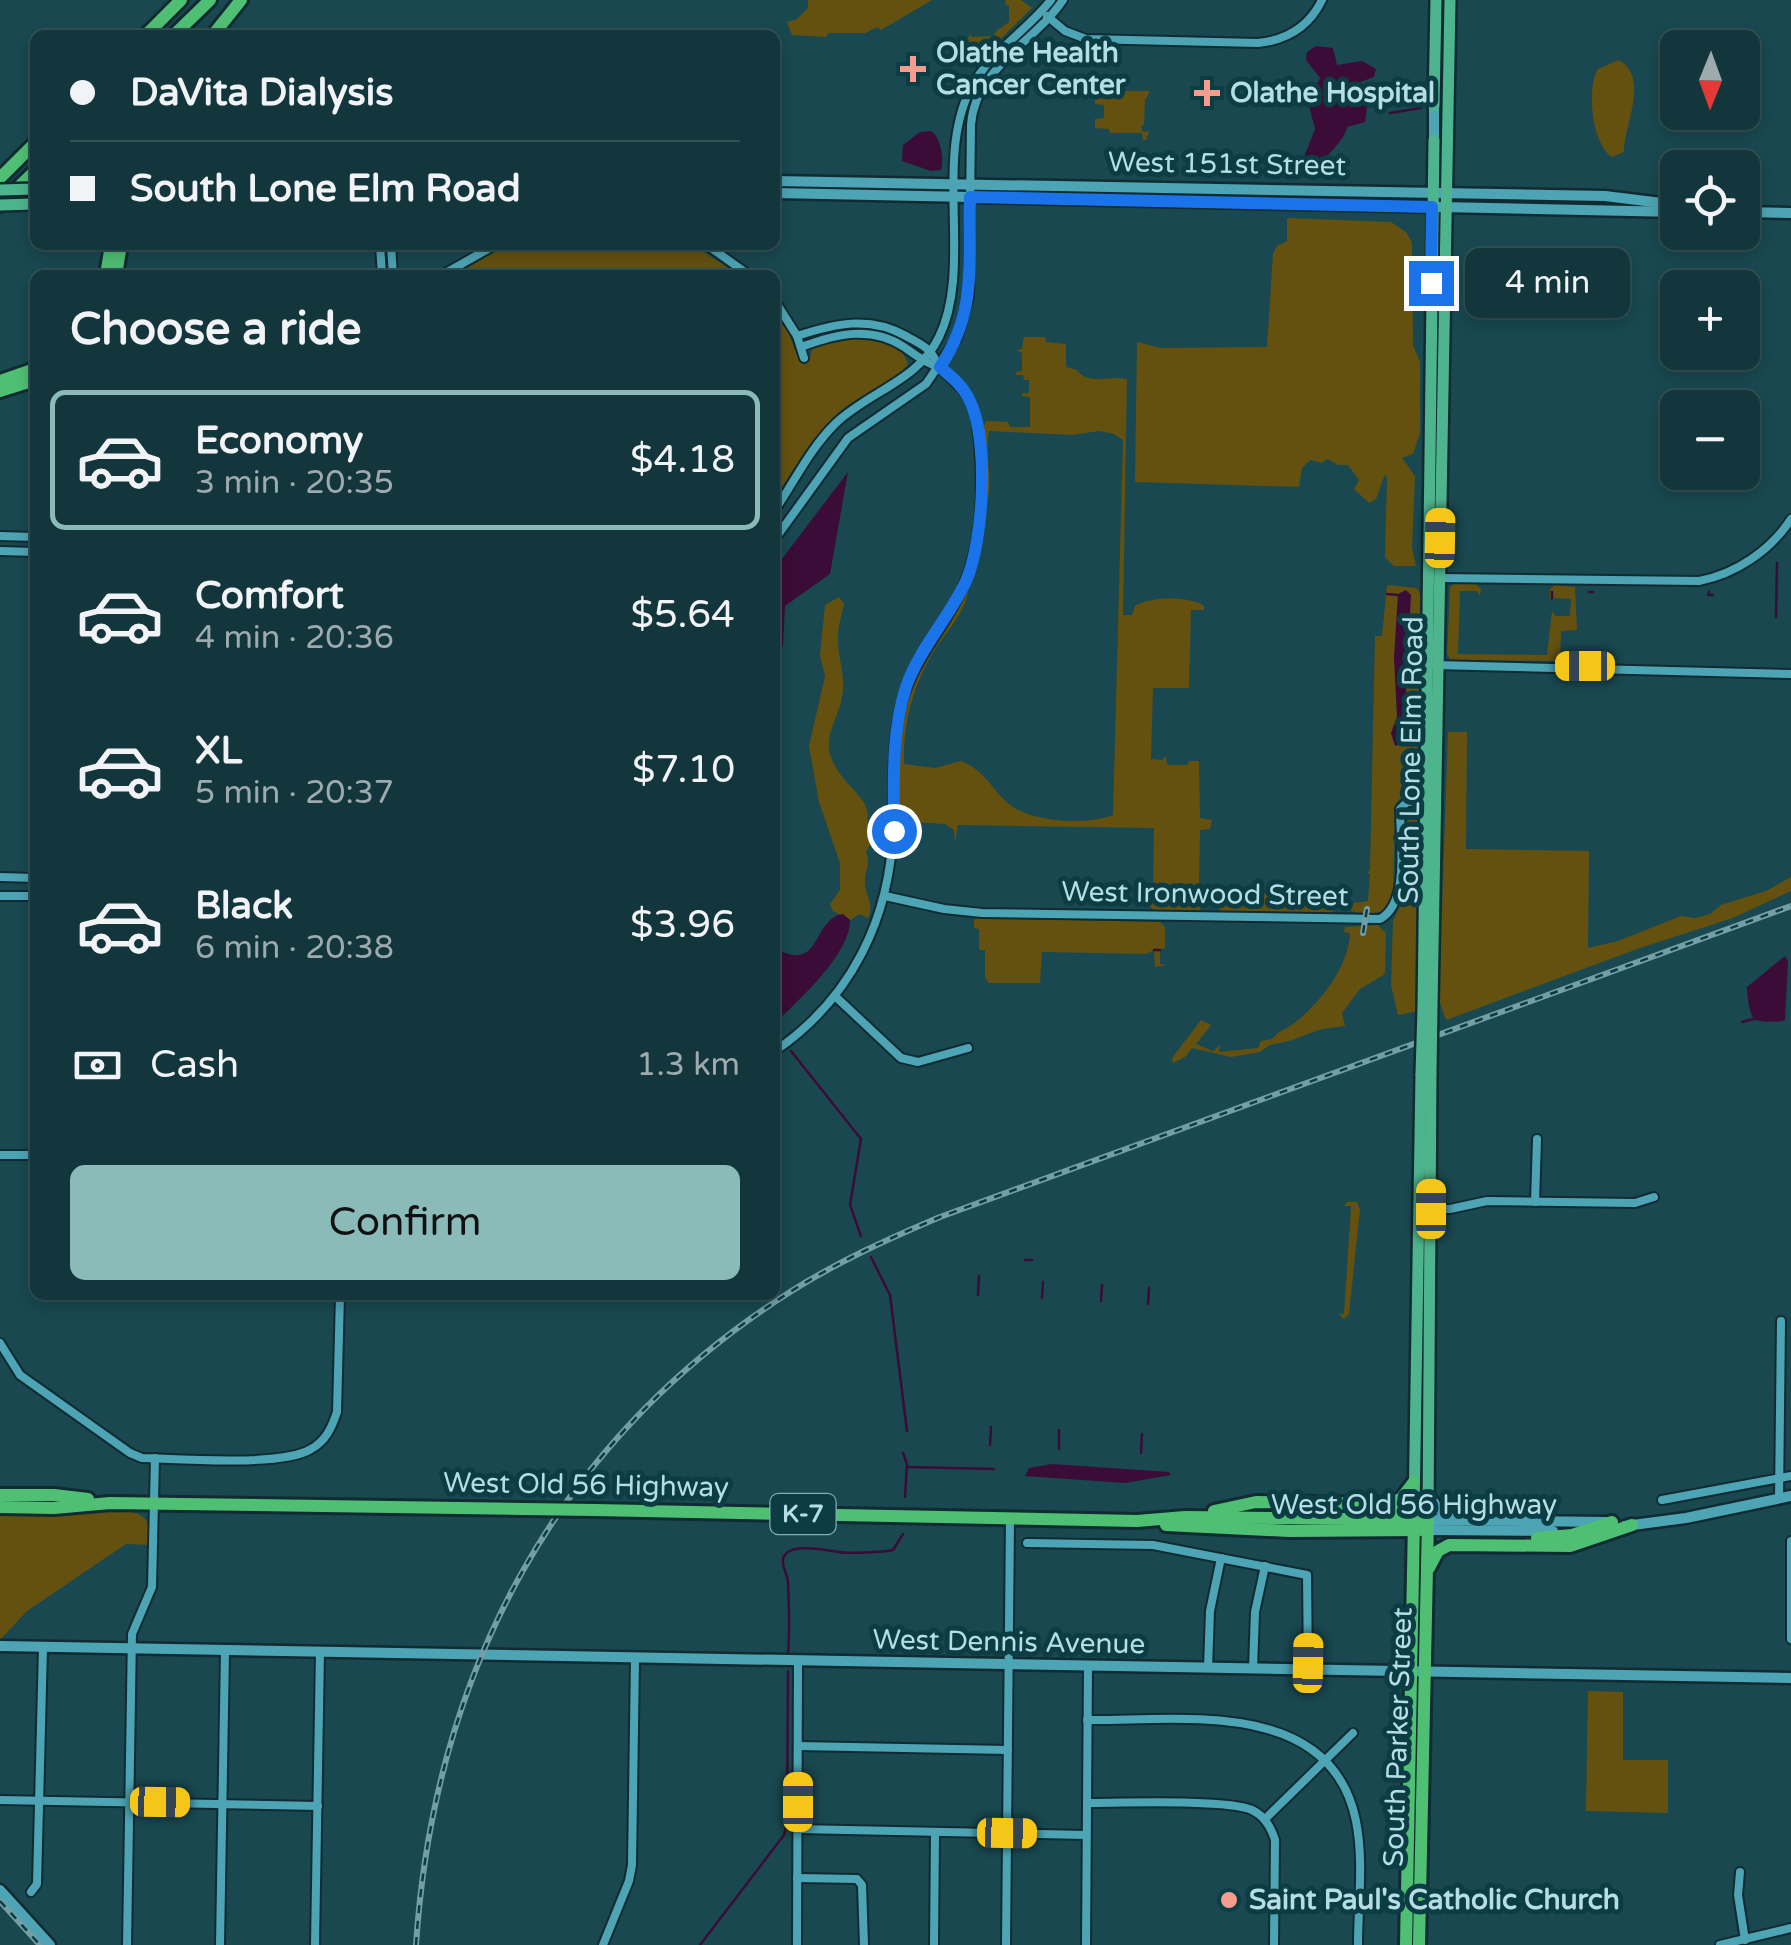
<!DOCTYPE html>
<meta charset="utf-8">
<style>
body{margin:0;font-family:"Varela Round",sans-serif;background:#1c3e43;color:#f1f3f6;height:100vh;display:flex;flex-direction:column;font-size:38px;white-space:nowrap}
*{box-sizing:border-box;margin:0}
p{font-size:32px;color:#9dabaf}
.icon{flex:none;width:55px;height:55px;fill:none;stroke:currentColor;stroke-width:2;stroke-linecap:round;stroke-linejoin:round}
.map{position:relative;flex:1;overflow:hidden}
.side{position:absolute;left:30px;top:270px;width:750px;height:1030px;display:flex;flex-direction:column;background:#13363c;border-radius:15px;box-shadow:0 5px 15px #0003,0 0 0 2px #325056}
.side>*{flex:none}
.hud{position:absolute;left:30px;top:30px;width:750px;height:220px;border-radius:15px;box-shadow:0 5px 15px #0003,0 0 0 2px #325056;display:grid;align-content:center;height:220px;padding:0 40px;background:#13363c}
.needle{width:65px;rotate:181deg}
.buttons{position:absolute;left:1660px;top:30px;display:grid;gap:20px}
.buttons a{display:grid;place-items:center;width:100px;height:100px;border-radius:15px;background:#13363c;box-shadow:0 5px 15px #0003,0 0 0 2px #325056;font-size:50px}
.end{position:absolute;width:45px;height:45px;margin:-22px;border:12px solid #1a73e8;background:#fff;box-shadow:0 0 0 5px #fff}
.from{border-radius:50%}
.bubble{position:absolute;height:70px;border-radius:15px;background:#13363c;box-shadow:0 5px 15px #0003,0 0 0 2px #325056;font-size:32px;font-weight:600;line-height:70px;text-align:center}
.car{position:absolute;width:30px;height:60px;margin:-30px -15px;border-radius:12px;box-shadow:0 0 8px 2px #0007;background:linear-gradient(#f5c518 24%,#345 0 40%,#f5c518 0 76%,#345 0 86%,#f5c518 0)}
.hud b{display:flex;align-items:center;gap:35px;height:95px;font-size:38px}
.hud b+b{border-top:2px solid #325056}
.hud i{width:25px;height:25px;background:#f1f3f6}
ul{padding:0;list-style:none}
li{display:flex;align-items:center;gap:30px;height:140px;margin:0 20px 15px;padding:0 20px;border:5px solid transparent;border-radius:15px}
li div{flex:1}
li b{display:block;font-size:38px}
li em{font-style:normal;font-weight:600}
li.active{border-color:#8bbbb9}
li>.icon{width:90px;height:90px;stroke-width:1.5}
h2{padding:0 40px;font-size:45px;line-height:120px}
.pay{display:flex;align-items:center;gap:25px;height:110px;padding:0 40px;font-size:38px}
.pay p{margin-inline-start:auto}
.primary-button{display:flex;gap:20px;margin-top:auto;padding:20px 40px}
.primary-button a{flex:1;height:115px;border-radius:15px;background:#8bbbb9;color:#111;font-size:40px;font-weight:600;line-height:115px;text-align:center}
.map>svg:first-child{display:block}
.green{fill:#645110}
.water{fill:#3b0c37}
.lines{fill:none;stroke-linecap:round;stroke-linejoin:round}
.stream{stroke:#3b0c37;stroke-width:2.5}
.street-casing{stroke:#102b31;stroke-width:12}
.secondary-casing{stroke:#102b31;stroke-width:15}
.primary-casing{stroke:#102b31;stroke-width:16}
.highway-casing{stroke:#102b31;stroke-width:18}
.street{stroke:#4da4b4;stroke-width:8}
.secondary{stroke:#4da4b4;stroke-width:10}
.primary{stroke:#4eb48d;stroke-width:11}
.highway{stroke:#4fbf73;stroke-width:12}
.rail-casing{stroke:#739ea6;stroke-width:6}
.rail{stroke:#0c3d45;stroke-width:2.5;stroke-dasharray:8;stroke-linecap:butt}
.primary-bridge-casing{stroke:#102b31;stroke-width:16;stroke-linecap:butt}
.highway-bridge-casing{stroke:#102b31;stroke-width:18;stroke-linecap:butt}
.primary-bridge{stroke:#4eb48d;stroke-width:11}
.highway-bridge{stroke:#4fbf73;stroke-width:12}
.route{stroke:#1a73e8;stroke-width:12}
.poi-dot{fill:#f49d8d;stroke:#0c3d45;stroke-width:4}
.labels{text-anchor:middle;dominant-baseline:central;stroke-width:10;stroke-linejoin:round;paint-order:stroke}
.shield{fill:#0c3d45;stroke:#82adb5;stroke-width:2.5}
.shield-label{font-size:25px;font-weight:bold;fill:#b5dde5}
.poi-label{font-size:28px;font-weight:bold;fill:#b5dde5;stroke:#0c3d45;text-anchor:start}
.street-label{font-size:28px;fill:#b5dde5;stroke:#0c3d45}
</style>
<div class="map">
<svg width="1791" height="1945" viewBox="0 0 1791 1945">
<rect width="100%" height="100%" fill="#194850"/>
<g class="green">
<polygon points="808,0 932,0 881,30 878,27 865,33 829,33 826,37 792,35 787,22 797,19 808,8"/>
<polygon points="1006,0 1021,0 1032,8 976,63 961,44 970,36 968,31 972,37 994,36 995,32 1009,22 1009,6 1005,4"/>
<path d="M 1619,60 C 1650,78 1624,125 1624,152 L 1612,157 C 1592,145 1586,88 1598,69 Z"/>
<polygon points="1110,91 1150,91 1145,100 1144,124 1141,127 1143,132 1149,131 1146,140 1143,140 1142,133 1110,133 1109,129 1095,128 1095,119 1104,118 1104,105 1095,104 1095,95 1110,95"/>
<polygon points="1287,218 1391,222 1406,232 1412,243 1413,345 1420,362 1420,433 1413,454 1402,458 1415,476 1412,548 1416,566 1394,566 1385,557 1387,478 1385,474 1376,499 1369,503 1354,489 1359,480 1348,465 1338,465 1327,459 1322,463 1310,460 1302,468 1299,487 1135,482 1137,342 1161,348 1267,347 1273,254 1277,246 1287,241"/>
<polygon points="505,245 693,245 739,275 456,275"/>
<path d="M 775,312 L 789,334 L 799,360 L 810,357 L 812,349 L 817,345 C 843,336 898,329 908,364 C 890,387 858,395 837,414 C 811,437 794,470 775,498 Z"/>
<path d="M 1024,337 L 1045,337 L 1046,342 L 1066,344 L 1066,367 L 1077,370 C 1086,385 1110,376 1127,379 L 1123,615 L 1132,615 L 1135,606 C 1150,596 1191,596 1204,606 L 1204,610 L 1191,610 L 1189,688 L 1153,688 L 1151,759 L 1162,760 L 1166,756 L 1167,765 L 1187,765 L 1189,761 L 1199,761 L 1200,818 L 1212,820 L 1210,829 L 1200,830 L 1199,889 L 1196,897 L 1204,898 L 1205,902 L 1199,911 L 1157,911 L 1148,906 L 1147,900 L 1153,898 L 1154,828 L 958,825 L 955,842 L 954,830 L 945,824 L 912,822 L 910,828 L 899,825 C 899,772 897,716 920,671 C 933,643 952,618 968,591 C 966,611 946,633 934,651 C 913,685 903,724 904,764 L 935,768 L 961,761 C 988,772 993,793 1013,807 C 1038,823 1087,825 1113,815 L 1123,440 L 1114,434 L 1099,431 L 1072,435 L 989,431 C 984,455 994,481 987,501 L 983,428 L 986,421 L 1008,422 L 1010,427 L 1030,427 L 1030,397 L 1022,396 L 1022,393 L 1029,393 L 1029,380 L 1024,380 L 1023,375 L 1016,375 L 1016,372 L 1022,371 L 1022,353 L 1016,350 L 1022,349 Z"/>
<polygon points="1476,584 1481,589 1480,596 1477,591 1460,591 1458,654 1547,655 1552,611 1555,616 1570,616 1571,599 1550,598 1550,589 1555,585 1575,587 1577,630 1561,631 1560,661 1451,660 1447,654 1450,587 1455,583"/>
<path d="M 1387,585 L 1417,588 L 1422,599 L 1417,783 C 1413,795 1399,794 1395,806 L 1393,898 L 1384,911 L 1367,914 L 1367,909 L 1364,914 L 1351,911 L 1353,903 L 1368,901 L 1370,874 L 1367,872 L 1370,871 L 1375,636 L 1382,636 Z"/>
<path d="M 839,597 L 844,604 C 841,617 837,630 838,643 C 839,662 846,677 842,697 C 839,717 823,736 831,757 C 840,785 873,798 867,820 L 871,829 L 868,834 L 870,845 L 866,852 C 871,866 864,872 865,885 C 867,899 874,904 868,918 L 859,914 L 851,920 L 833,911 L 830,904 L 840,890 L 840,863 L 819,802 L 809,746 L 825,676 L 820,655 L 825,605 Z"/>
<polygon points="1448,732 1467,732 1466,849 1589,851 1588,948 1618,941 1681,916 1695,918 1710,914 1721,905 1766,891 1791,877 1791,891 1733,918 1640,948 1446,1020 1439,1000"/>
<polygon points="1416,815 1420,819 1418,1011 1398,1015 1391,985 1393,921 1405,896 1406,822"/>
<polygon points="1241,893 1308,896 1308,901 1335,902 1338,907 1332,913 1222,912 1216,907 1216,896 1222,896 1223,901 1232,901 1233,894"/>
<polygon points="978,918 1160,922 1165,927 1165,948 1160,950 1160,964 1167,965 1155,967 1154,950 1146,954 1042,952 1040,983 989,983 985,977 985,950 979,950 979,929 974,928 974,920"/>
<path d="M 1378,925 L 1386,933 L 1385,974 L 1360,989 L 1342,1013 L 1345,1026 L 1322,1029 L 1289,1041 L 1270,1045 L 1260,1052 L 1231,1057 L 1192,1048 L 1185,1057 L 1173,1063 L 1172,1058 L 1201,1020 L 1211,1025 L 1196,1044 L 1213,1051 L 1220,1045 L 1219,1052 L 1258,1048 L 1261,1041 L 1272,1039 C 1279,1030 1289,1028 1297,1021 C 1320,1002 1349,967 1350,933 L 1344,932 L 1345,927 Z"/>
<polygon points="1347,1202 1357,1202 1360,1209 1349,1314 1344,1319 1339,1314 1344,1314 1351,1206 1344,1206"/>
<path d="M 129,1512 C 149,1514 151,1527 150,1545 L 126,1544 L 27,1611 L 0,1640 L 0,1514 Z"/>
<polygon points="1588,1691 1623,1692 1623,1760 1668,1760 1668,1813 1586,1811"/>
</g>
<g class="water">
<path d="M 1316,46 L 1333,48 L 1337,65 L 1362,61 L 1376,69 L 1374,77 L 1347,87 L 1352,97 L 1367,107 L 1365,122 L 1347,127 C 1345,140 1328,153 1320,165 L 1310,166 L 1304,157 L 1315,129 L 1308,102 L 1320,78 L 1306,60 L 1307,52 Z"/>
<path d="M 931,131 C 941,137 944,160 941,170 L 931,171 L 902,161 L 903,145 L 920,132 Z"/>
<polygon points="848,472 830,574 785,606 783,646 775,654 775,568"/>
<polygon points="1406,590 1411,595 1404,732 1401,744 1395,746 1391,733 1397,717 1394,657 1398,594"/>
<path d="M 843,914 L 850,920 C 851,953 798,1001 775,1023 L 775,948 C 822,975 812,918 843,914 Z"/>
<path d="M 1785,956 L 1788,961 L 1785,1020 C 1779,1023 1758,1022 1754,1019 C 1749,1014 1747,993 1747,987 Z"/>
<polygon points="1052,1464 1169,1472 1171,1475 1125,1483 1025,1476 1029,1468"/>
</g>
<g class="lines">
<g class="stream">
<polyline points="693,35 695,34"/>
<polyline points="1390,113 1421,108"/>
<polyline points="1552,592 1552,598"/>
<polyline points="1589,592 1593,592"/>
<polyline points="1709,592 1708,595 1713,595"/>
<polyline points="1387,594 1398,595"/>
<polyline points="1776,617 1777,563"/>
<polyline points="1154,950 1160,950"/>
<polyline points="1742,1022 1754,1019"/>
<polyline points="775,1030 780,1037"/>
<polyline points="791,1051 861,1139 850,1205 861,1236"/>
<polyline points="871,1257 890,1295 907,1431"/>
<polyline points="1025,1260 1032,1260"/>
<polyline points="978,1295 979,1276"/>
<polyline points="1042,1298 1043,1282"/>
<polyline points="1101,1301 1102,1285"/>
<polyline points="1148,1304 1149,1288"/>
<polyline points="990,1445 991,1427"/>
<polyline points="1059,1449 1059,1430"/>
<polyline points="903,1453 907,1464 905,1497"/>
<polyline points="1141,1453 1142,1434"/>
<polyline points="907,1467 994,1469"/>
<path d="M 788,1653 C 790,1630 789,1605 788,1582 C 788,1575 782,1568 783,1560 C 785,1541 826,1550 839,1552 C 847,1554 885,1552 893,1550 L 903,1534"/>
<polyline points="700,1945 784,1835 787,1824 788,1671"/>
</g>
<defs>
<g id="street">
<path d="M 1047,16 L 1065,31 L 1086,39 L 1258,43 C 1287,40 1309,27 1322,0"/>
<polyline points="380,245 382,275"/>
<polyline points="391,245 393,275"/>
<polyline points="707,245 749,275"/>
<polyline points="442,275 495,245"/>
<polyline points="775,301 797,336 804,358"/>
<path d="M 801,347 C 836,334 871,325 904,347 C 917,356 924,362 939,367"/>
<path d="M 775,510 C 794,482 811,447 836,423 C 870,391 918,381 939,337 C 973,268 934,162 970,90 C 988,53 1026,32 1051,0"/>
<polyline points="0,536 35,537"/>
<path d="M 775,539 L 848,438 L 926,384 L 957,338 L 969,297 L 971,125 C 975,68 1034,43 1063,0"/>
<polyline points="0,551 35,552"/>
<path d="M 1440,578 L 1699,581 C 1736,574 1771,550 1791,519"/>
<polyline points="1435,665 1791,674"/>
<polyline points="0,877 35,878"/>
<polyline points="0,896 35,896"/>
<path d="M 885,896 L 944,909 L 982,913 L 1380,919 C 1410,903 1400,840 1400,809 L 1407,802 L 1424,802"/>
<polyline points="836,997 901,1058 918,1062 968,1048"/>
<path d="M 775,1051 C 851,999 891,918 893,826 C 894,786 891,744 901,705 C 911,667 935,639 954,605 C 980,558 983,510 980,458 C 978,438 979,418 969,399 C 961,384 948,378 939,366 C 936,362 934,356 931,353 C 925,345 914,341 906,336 C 869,315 834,324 797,336"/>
<polyline points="0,1155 35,1155"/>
<polyline points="1535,1202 1537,1139"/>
<polyline points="1427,1209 1450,1209 1487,1201 1635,1203 1654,1197"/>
<path d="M 0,1343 L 20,1375 L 130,1453 L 142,1458 C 180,1459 282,1467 311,1449 C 326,1441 332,1427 337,1412 L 340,1295"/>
<polyline points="1779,1499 1781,1321"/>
<polyline points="1662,1500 1791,1476"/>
<polyline points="1791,1541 1791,1639"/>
<polyline points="1027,1543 1153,1545 1307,1575 1308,1670"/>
<polyline points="1208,1668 1210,1611 1221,1558"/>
<polyline points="1253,1669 1255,1612 1265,1566"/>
<path d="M 1087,1720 C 1181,1721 1331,1697 1356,1821 C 1364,1861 1358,1905 1358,1945"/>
<polyline points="798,1746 1008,1750"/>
<polyline points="0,1800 318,1806"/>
<path d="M 1087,1803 C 1120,1803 1228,1799 1252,1810 C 1265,1816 1271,1827 1275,1840 L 1274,1945"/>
<polyline points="1265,1819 1353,1733"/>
<polyline points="797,1829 1086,1835"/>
<polyline points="1740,1872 1738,1895 1745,1940"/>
<polyline points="797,1878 857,1879 862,1885 864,1945"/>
<polyline points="31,1892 37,1884 43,1647"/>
<polyline points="127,1945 132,1634 152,1587 155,1458"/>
<polyline points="220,1945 225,1651"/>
<polyline points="315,1945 320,1652"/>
<polyline points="603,1945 629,1881 632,1865 635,1658"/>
<polyline points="797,1945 798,1661"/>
<polyline points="934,1945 935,1832"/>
<polyline points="1006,1945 1010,1518"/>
<polyline points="1086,1945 1088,1666"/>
<polyline points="1720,1945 1791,1928"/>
</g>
<g id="secondary">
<polyline points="1434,140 1434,106"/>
<polyline points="775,181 1605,196 1678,205"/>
<polyline points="775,193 1678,212"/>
<polyline points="1742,212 1791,213"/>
<polyline points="1428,1493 1438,1509 1453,1520"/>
<polyline points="1428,1520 1606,1522"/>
<polyline points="1625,1526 1686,1518 1791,1496"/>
<polyline points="1428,1530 1553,1531"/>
<polyline points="0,1646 1791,1678"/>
<polyline points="0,1890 50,1945"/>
</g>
<g id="primary">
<polyline points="1434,106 1436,0"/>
<polyline points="1432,1005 1450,0"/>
<polyline points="1423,1009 1434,140"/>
<polyline points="1414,1514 1421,1074"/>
<polyline points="1428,1516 1431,1072"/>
</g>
<g id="highway">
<polyline points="146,35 181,0"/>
<polyline points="174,35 210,0"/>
<polyline points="213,35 241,0"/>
<polyline points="0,178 35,143"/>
<polyline points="0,205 35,171"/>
<polyline points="106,275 111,245"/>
<polyline points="116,275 121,245"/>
<polyline points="0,381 35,369"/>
<polyline points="0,391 35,380"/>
<polyline points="0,1495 54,1495 88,1499"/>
<polyline points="0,1507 54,1508 110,1503 523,1509"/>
<polyline points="1385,1509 1428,1510"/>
<polyline points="595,1510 1137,1521 1185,1517 1428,1520 1419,1945"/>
<polyline points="1214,1511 1256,1502 1386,1504 1401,1499 1414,1482"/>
<polyline points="1166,1525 1289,1531 1420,1530"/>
<polyline points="1537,1538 1572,1535 1612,1522"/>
<polyline points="1429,1568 1438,1551 1449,1545 1570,1546 1632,1525"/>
<polyline points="1406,1945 1414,1520"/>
</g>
</defs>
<use href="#street" class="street-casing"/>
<use href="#secondary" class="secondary-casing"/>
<use href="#primary" class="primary-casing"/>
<use href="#highway" class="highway-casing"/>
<use href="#street" class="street"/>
<use href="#secondary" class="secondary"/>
<use href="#primary" class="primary"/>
<use href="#highway" class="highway"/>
<defs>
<g id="rail">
<polyline points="1363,933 1367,909"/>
<polyline points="0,1901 40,1945"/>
<path d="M 416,1945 C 434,1672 557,1440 790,1292 C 837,1262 888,1239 940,1217 L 1791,906"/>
</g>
</defs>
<use href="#rail" class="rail-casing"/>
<use href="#rail" class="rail"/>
<defs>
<g id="primary-bridge">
<polyline points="0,190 35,189"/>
<polyline points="0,205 34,204"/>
<polyline points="1431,1072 1432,1005"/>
<polyline points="1421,1074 1423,1009"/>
</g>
<polyline id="highway-bridge" points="523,1509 595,1510"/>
</defs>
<use href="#primary-bridge" class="primary-bridge-casing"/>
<use href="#highway-bridge" class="highway-bridge-casing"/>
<use href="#primary-bridge" class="primary-bridge"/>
<use href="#highway-bridge" class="highway-bridge"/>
</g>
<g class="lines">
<path class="route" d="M 894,831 C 894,784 891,733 906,687 C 919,649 949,618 966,581 C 984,540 989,441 970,401 C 963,386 952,377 940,367 C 978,310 968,263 970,197 L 1432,207 L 1431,283"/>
</g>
<g class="poi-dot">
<path d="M908 54h10v10h10v10h-10v10h-10v-10h-10v-10h10z"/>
<path d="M1202 78h10v10h10v10h-10v10h-10v-10h-10v-10h10z"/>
<circle cx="1229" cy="1900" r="10"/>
</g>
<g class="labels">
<rect class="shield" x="770.5" y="1494" width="65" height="40" rx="8"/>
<g class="shield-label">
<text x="803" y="1514">K-7</text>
</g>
<g class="poi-label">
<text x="936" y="53">Olathe Health<tspan x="936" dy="32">Cancer Center</tspan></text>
<text x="1230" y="93">Olathe Hospital</text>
<text x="1249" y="1900">Saint Paul's Catholic Church</text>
</g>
<g class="street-label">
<text transform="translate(1227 164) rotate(1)">West 151st Street</text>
<text transform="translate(1411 760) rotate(-89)">South Lone Elm Road</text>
<text transform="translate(1205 894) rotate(1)">West Ironwood Street</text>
<text transform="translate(586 1485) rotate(1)">West Old 56 Highway</text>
<text x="1414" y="1505">West Old 56 Highway</text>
<text transform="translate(1009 1642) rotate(1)">West Dennis Avenue</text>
<text transform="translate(1398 1737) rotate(-88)">South Parker Street</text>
</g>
</g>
</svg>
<div class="buttons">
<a><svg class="needle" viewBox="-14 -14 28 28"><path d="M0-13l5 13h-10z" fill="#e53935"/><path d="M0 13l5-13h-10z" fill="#9dabaf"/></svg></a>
<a><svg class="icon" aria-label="locate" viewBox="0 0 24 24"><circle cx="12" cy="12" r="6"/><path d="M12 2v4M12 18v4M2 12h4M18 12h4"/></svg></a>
<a>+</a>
<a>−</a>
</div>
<i class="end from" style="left:894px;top:831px"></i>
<i class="end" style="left:1431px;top:283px"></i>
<div class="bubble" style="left:1465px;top:248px;width:165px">4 min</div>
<i class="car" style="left:1440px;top:538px;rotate:1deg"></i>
<i class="car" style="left:1585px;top:666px;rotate:270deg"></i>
<i class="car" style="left:1431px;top:1209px;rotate:0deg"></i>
<i class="car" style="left:1308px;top:1663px;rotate:1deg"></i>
<i class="car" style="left:160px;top:1802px;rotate:91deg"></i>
<i class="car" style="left:798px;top:1802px;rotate:0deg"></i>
<i class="car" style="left:1007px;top:1833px;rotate:91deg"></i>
<div class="hud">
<b><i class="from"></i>DaVita Dialysis</b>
<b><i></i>South Lone Elm Road</b>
</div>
<section class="side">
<h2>Choose a ride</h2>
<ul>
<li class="active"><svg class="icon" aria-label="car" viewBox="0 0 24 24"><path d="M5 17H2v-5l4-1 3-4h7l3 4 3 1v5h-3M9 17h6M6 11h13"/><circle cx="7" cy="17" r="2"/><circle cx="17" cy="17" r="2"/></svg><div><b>Economy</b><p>3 min · 20:35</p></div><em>$4.18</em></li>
<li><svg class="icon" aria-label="car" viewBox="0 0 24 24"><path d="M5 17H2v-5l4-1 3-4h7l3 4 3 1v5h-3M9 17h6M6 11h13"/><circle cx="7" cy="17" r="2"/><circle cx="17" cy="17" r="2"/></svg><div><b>Comfort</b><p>4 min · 20:36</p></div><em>$5.64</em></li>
<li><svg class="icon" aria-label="car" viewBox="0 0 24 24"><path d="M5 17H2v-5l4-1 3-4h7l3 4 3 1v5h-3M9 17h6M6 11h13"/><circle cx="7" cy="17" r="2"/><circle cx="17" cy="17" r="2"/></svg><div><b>XL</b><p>5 min · 20:37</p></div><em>$7.10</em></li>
<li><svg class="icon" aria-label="car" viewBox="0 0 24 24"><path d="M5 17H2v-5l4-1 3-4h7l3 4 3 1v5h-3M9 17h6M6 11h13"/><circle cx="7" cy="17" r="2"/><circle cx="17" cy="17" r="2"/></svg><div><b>Black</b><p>6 min · 20:38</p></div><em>$3.96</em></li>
</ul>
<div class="pay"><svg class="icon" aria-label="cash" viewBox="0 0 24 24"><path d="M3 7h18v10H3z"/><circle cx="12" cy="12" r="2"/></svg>Cash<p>1.3 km</p></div>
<div class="primary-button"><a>Confirm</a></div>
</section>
</div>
